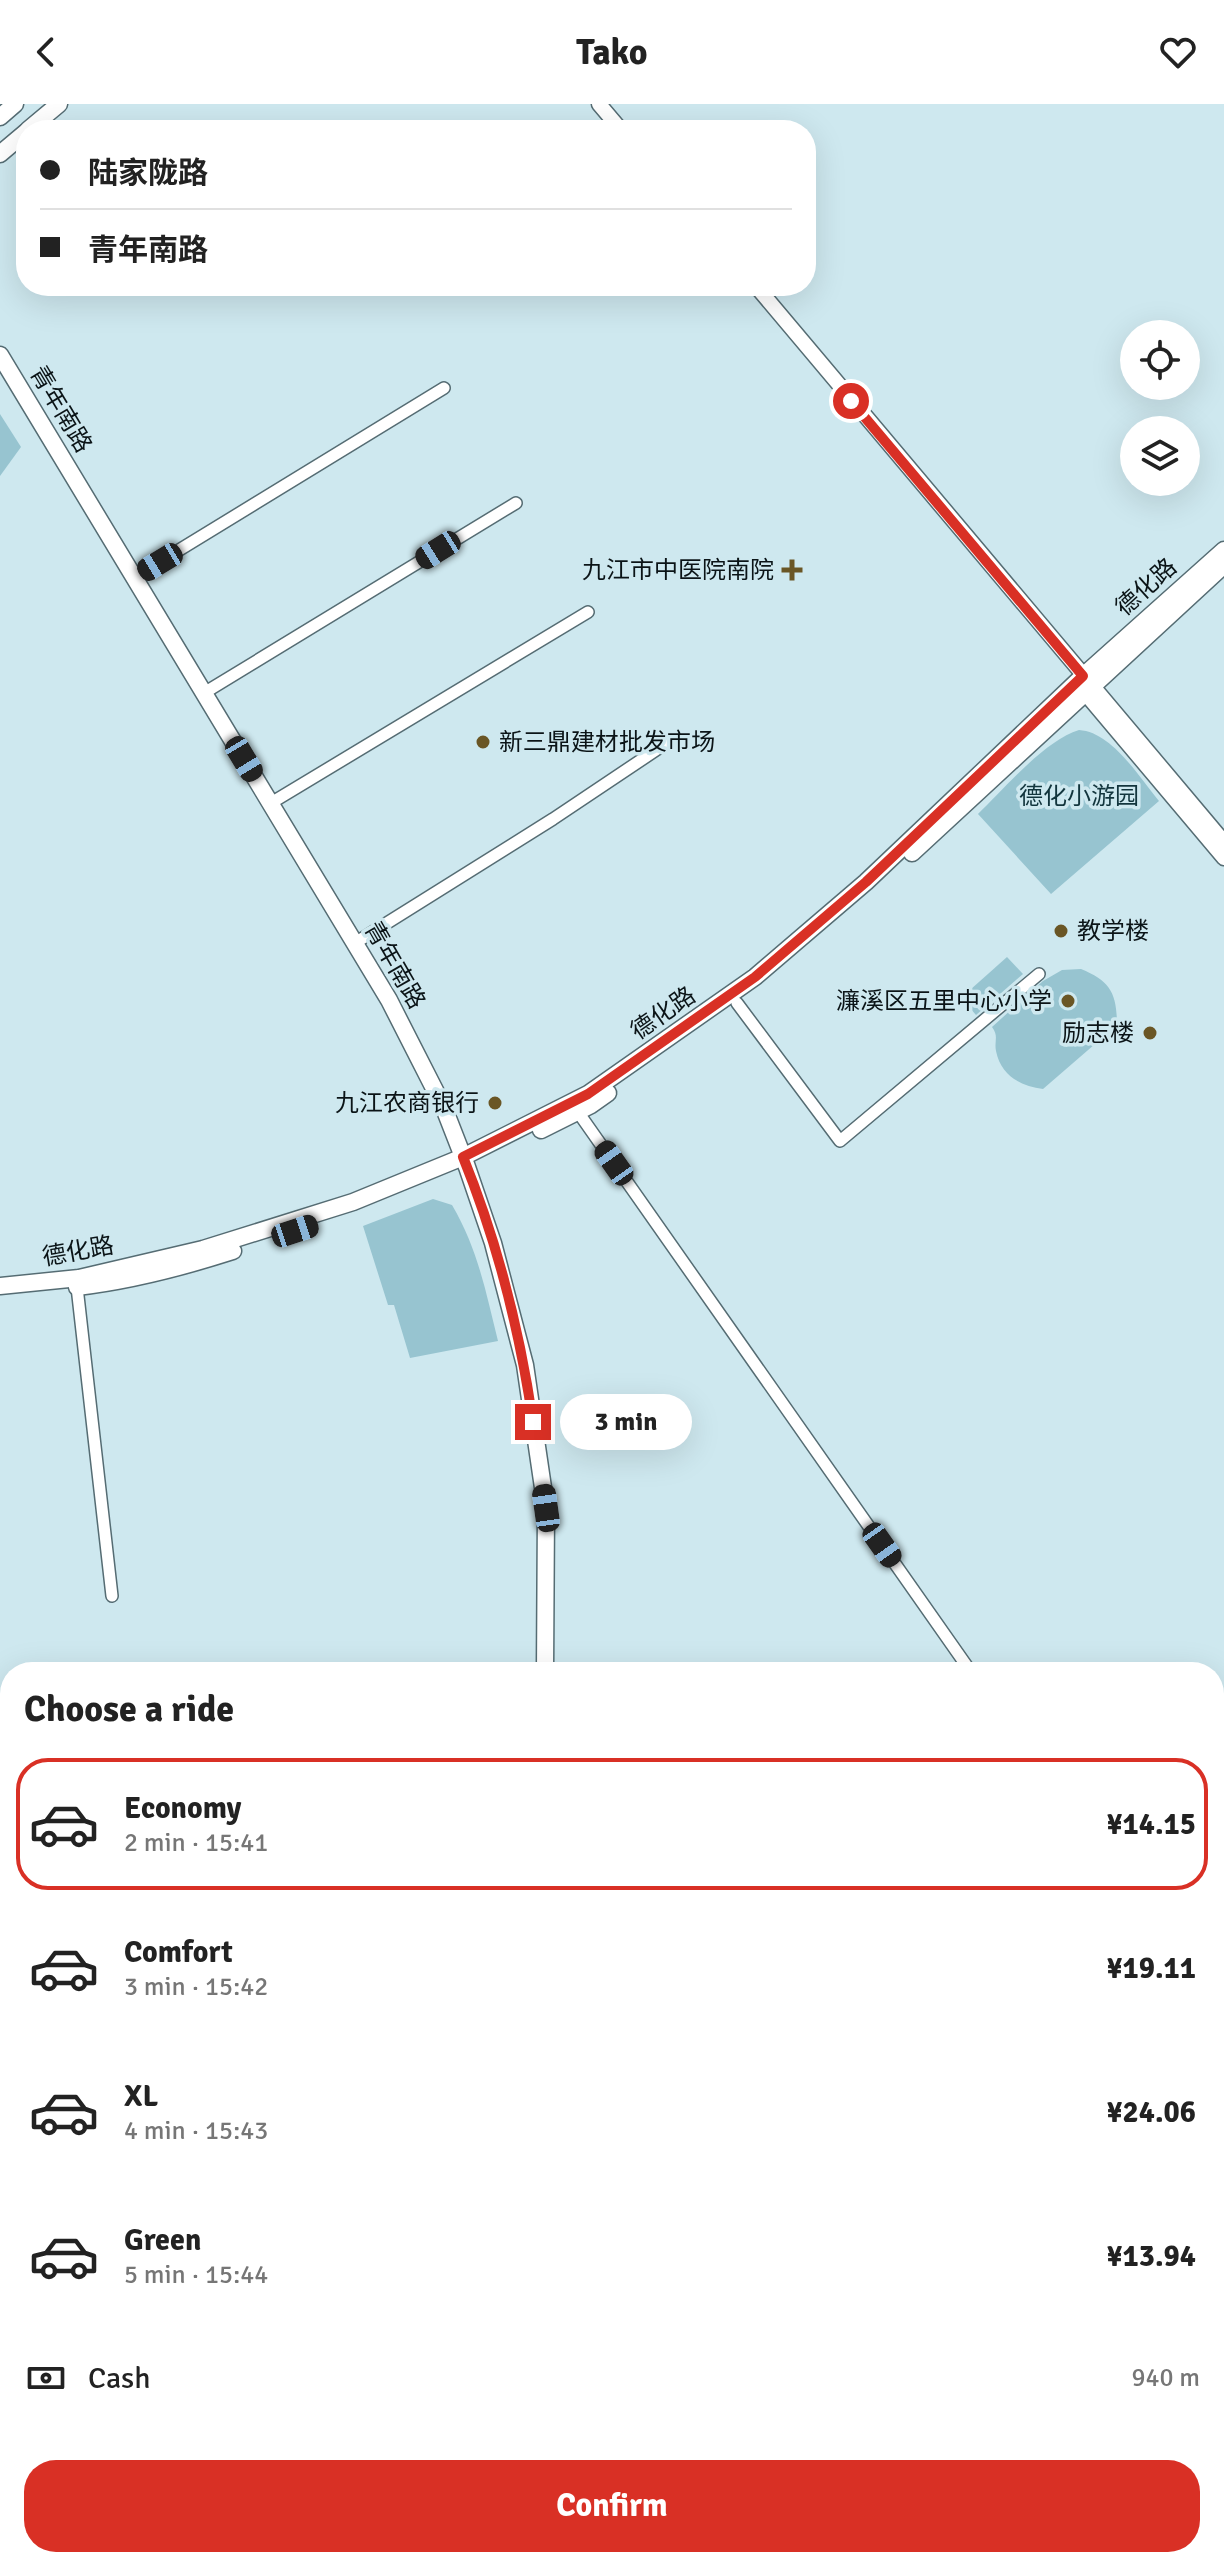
<!DOCTYPE html>
<meta charset="utf-8">
<style>
body{margin:0;font-family:Signika,"Noto Sans SC",sans-serif;background:#f2f2f2;color:#222;height:100vh;display:flex;flex-direction:column;font-size:30px;white-space:nowrap}
*{box-sizing:border-box;margin:0}
p{font-size:26px;color:#767676}
.icon{flex:none;width:44px;height:44px;fill:none;stroke:currentColor;stroke-width:2;stroke-linecap:round;stroke-linejoin:round}
.map{position:relative;flex:1;overflow:hidden}
.panel{position:absolute;left:0px;top:1558px;width:1224px;height:906px;display:flex;flex-direction:column;background:#fff;border-radius:32px 32px 0 0;box-shadow:0 8px 32px #0002}
.panel>*{flex:none}
.top-card{position:absolute;left:16px;top:16px;width:800px;height:176px;border-radius:32px;box-shadow:0 8px 32px #0002;display:grid;align-content:center;height:176px;padding:0 24px;background:#fff}
.tools{position:absolute;left:1120px;top:216px;display:grid;gap:16px}
.tools a{display:grid;place-items:center;width:80px;height:80px;border-radius:50%;background:#fff;box-shadow:0 8px 32px #0002;font-size:40px}
.end{position:absolute;width:36px;height:36px;margin:-18px;border:10px solid #d93025;background:#fff;box-shadow:0 0 0 4px #fff}
.from{border-radius:50%}
.bubble{position:absolute;height:56px;border-radius:28px;background:#fff;box-shadow:0 8px 32px #0002;font-size:26px;font-weight:700;line-height:56px;text-align:center}
.car{position:absolute;width:24px;height:48px;margin:-24px -12px;border-radius:10px;box-shadow:0 0 6px 2px #0007;background:linear-gradient(#222 24%,#8ab4d8 0 40%,#222 0 76%,#8ab4d8 0 86%,#222 0)}
.top-card b{display:flex;align-items:center;gap:28px;height:76px;font-size:30px}
.top-card b+b{border-top:2px solid #e0e0e0}
.top-card i{width:20px;height:20px;background:#222}
ul{padding:0;list-style:none}
li{display:flex;align-items:center;gap:24px;height:132px;margin:0 16px 12px;padding:0 8px;border:4px solid transparent;border-radius:32px}
li div{flex:1}
li b{display:block;font-size:30px}
li em{font-style:normal;font-weight:700}
li.on{border-color:#d93025}
li>.icon{width:72px;height:72px;stroke-width:1.5}
h2{padding:0 24px;font-size:36px;line-height:96px}
.pay{display:flex;align-items:center;gap:20px;height:88px;padding:0 24px;font-size:30px}
.pay p{margin-inline-start:auto}
.cta{display:flex;gap:16px;margin-top:auto;padding:16px 24px}
.cta a{flex:1;height:92px;border-radius:32px;background:#d93025;color:#fff;font-size:32px;font-weight:700;line-height:92px;text-align:center}
header{display:flex;justify-content:space-between;align-items:center;height:104px;padding:0 24px;background:#fff;font-size:36px;font-weight:700}
.map>svg:first-child{display:block}
.green{fill:#97c4d0}
.water{fill:#4e95a6}
.lines{fill:none;stroke-linecap:round;stroke-linejoin:round}
.minor-casing{stroke:#556c73;stroke-width:14}
.tertiary-casing{stroke:#556c73;stroke-width:17}
.secondary-casing{stroke:#556c73;stroke-width:19}
.minor{stroke:#fff;stroke-width:11}
.tertiary{stroke:#fff;stroke-width:14}
.secondary{stroke:#fff;stroke-width:16}
.route{stroke:#d93025;stroke-width:10}
.poi-dot{fill:#6a5625;stroke:#cee8ef;stroke-width:3}
.labels{text-anchor:middle;dominant-baseline:central;stroke-width:7;stroke-linejoin:round;paint-order:stroke}
.street-label{font-size:24px;fill:#0b1417;stroke:#cee8ef}
.poi-label{font-size:24px;fill:#0b1417;stroke:#cee8ef;text-anchor:end}
.park-label{font-size:24px;fill:#12353d;stroke:#cee8ef}
</style>
<header><svg class="icon" aria-label="back" viewBox="0 0 24 24"><path d="M15 5l-7 7 7 7"/></svg>Tako<svg class="icon" aria-label="heart" viewBox="0 0 24 24"><path d="M12 20l-8-8c-3-5 5-10 8-4 3-6 11-1 8 4z"/></svg></header>
<div class="map">
<svg width="1224" height="2463" viewBox="0 0 1224 2463">
<rect width="100%" height="100%" fill="#cee8ef"/>
<g class="green">
<polygon points="0,310 21,343 0,372"/>
<path d="M 1079,626 C 1112,628 1139,673 1159,697 L 1051,790 L 978,710 C 1005,684 1044,637 1079,626 Z"/>
<polygon points="1007,853 1023,870 976,911 961,894"/>
<path d="M 1081,865 C 1110,877 1117,889 1117,921 L 1043,985 C 1021,982 1001,972 996,947 C 994,937 999,932 992,923 L 1043,877 L 1062,866 Z"/>
<path d="M 433,1095 L 452,1101 C 478,1145 486,1189 498,1237 L 410,1254 L 394,1201 L 388,1201 L 363,1122 Z"/>
</g>
<polygon class="water" points="1224,1910 1224,2008 1214,2001 1214,1914"/>
<g class="lines">
<defs>
<g id="minor">
<polyline points="135,473 444,284"/>
<polyline points="204,589 516,399"/>
<polyline points="271,699 588,508"/>
<polyline points="355,839 553,715 674,634"/>
<polyline points="737,899 840,1037 1039,870"/>
<polyline points="578,1008 971,1568"/>
<polyline points="77,1183 112,1492"/>
<polyline points="943,2454 951,2463"/>
<polyline points="1163,2454 1189,2463"/>
<polyline points="1055,2463 1064,2454"/>
</g>
<g id="tertiary">
<polyline points="599,0 621,26"/>
<polyline points="756,182 1224,738"/>
<polyline points="1080,583 1224,754"/>
<polyline points="1214,1816 1224,1814"/>
<polyline points="0,1841 10,1841"/>
<polyline points="0,1857 10,1857"/>
</g>
<g id="secondary">
<polyline points="0,13 15,0"/>
<polyline points="28,26 59,0"/>
<polyline points="0,50 26,28"/>
<polyline points="0,251 389,896 444,1004 467,1063 493,1139 525,1261 546,1404 545,1568"/>
<polyline points="912,749 1224,461"/>
<polyline points="541,1026 591,1001 608,989"/>
<polyline points="0,1182 79,1174 203,1145 353,1098 463,1053 588,990 755,873 866,778 1083,572 1224,446"/>
<path d="M 77,1183 C 130,1177 183,1163 233,1147"/>
<polyline points="511,2463 511,2454"/>
</g>
</defs>
<use href="#minor" class="minor-casing"/>
<use href="#tertiary" class="tertiary-casing"/>
<use href="#secondary" class="secondary-casing"/>
<use href="#minor" class="minor"/>
<use href="#tertiary" class="tertiary"/>
<use href="#secondary" class="secondary"/>
</g>
<g class="lines">
<path class="route" d="M 533,1318 C 520,1228 497,1137 463,1053 L 588,990 L 755,873 L 866,778 L 1083,572 L 851,297"/>
</g>
<g class="poi-dot">
<path d="M788 454h8v8h8v8h-8v8h-8v-8h-8v-8h8z"/>
<circle cx="483" cy="638" r="8"/>
<circle cx="1061" cy="827" r="8"/>
<circle cx="1068" cy="897" r="8"/>
<circle cx="1150" cy="929" r="8"/>
<circle cx="495" cy="999" r="8"/>
</g>
<g class="labels">
<g class="street-label">
<text transform="translate(61 305) rotate(59)">青年南路</text>
<text transform="translate(1146 483) rotate(-42)">德化路</text>
<text transform="translate(395 861) rotate(60)">青年南路</text>
<text transform="translate(663 909) rotate(-35)">德化路</text>
<text transform="translate(78 1147) rotate(-10)">德化路</text>
</g>
<g class="poi-label">
<text x="774" y="466">九江市中医院南院</text>
<text x="499" y="638" text-anchor="start">新三鼎建材批发市场</text>
<text x="1077" y="827" text-anchor="start">教学楼</text>
<text x="1052" y="897">濂溪区五里中心小学</text>
<text x="1134" y="929">励志楼</text>
<text x="479" y="999">九江农商银行</text>
</g>
<g class="park-label">
<text x="1079" y="692">德化小游园</text>
</g>
</g>
</svg>
<div class="tools">
<a><svg class="icon" aria-label="locate" viewBox="0 0 24 24"><circle cx="12" cy="12" r="6"/><path d="M12 2v4M12 18v4M2 12h4M18 12h4"/></svg></a>
<a><svg class="icon" aria-label="layers" viewBox="0 0 24 24"><path d="M12 4l9 5-9 5-9-5zM3 14l9 5 9-5"/></svg></a>
</div>
<i class="end from" style="left:851px;top:297px"></i>
<i class="end" style="left:533px;top:1318px"></i>
<div class="bubble" style="left:560px;top:1290px;width:132px">3 min</div>
<i class="car" style="left:438px;top:446px;rotate:238deg"></i>
<i class="car" style="left:160px;top:458px;rotate:239deg"></i>
<i class="car" style="left:244px;top:655px;rotate:149deg"></i>
<i class="car" style="left:614px;top:1059px;rotate:325deg"></i>
<i class="car" style="left:295px;top:1127px;rotate:72deg"></i>
<i class="car" style="left:546px;top:1404px;rotate:352deg"></i>
<i class="car" style="left:882px;top:1441px;rotate:145deg"></i>
<div class="top-card">
<b><i class="from"></i>陆家陇路</b>
<b><i></i>青年南路</b>
</div>
<section class="panel">
<h2>Choose a ride</h2>
<ul>
<li class="on"><svg class="icon" aria-label="car" viewBox="0 0 24 24"><path d="M5 17H2v-5l4-1 3-4h7l3 4 3 1v5h-3M9 17h6M6 11h13"/><circle cx="7" cy="17" r="2"/><circle cx="17" cy="17" r="2"/></svg><div><b>Economy</b><p>2 min · 15:41</p></div><em>¥14.15</em></li>
<li><svg class="icon" aria-label="car" viewBox="0 0 24 24"><path d="M5 17H2v-5l4-1 3-4h7l3 4 3 1v5h-3M9 17h6M6 11h13"/><circle cx="7" cy="17" r="2"/><circle cx="17" cy="17" r="2"/></svg><div><b>Comfort</b><p>3 min · 15:42</p></div><em>¥19.11</em></li>
<li><svg class="icon" aria-label="car" viewBox="0 0 24 24"><path d="M5 17H2v-5l4-1 3-4h7l3 4 3 1v5h-3M9 17h6M6 11h13"/><circle cx="7" cy="17" r="2"/><circle cx="17" cy="17" r="2"/></svg><div><b>XL</b><p>4 min · 15:43</p></div><em>¥24.06</em></li>
<li><svg class="icon" aria-label="car" viewBox="0 0 24 24"><path d="M5 17H2v-5l4-1 3-4h7l3 4 3 1v5h-3M9 17h6M6 11h13"/><circle cx="7" cy="17" r="2"/><circle cx="17" cy="17" r="2"/></svg><div><b>Green</b><p>5 min · 15:44</p></div><em>¥13.94</em></li>
</ul>
<div class="pay"><svg class="icon" aria-label="cash" viewBox="0 0 24 24"><path d="M3 7h18v10H3z"/><circle cx="12" cy="12" r="2"/></svg>Cash<p>940 m</p></div>
<div class="cta"><a>Confirm</a></div>
</section>
</div>
